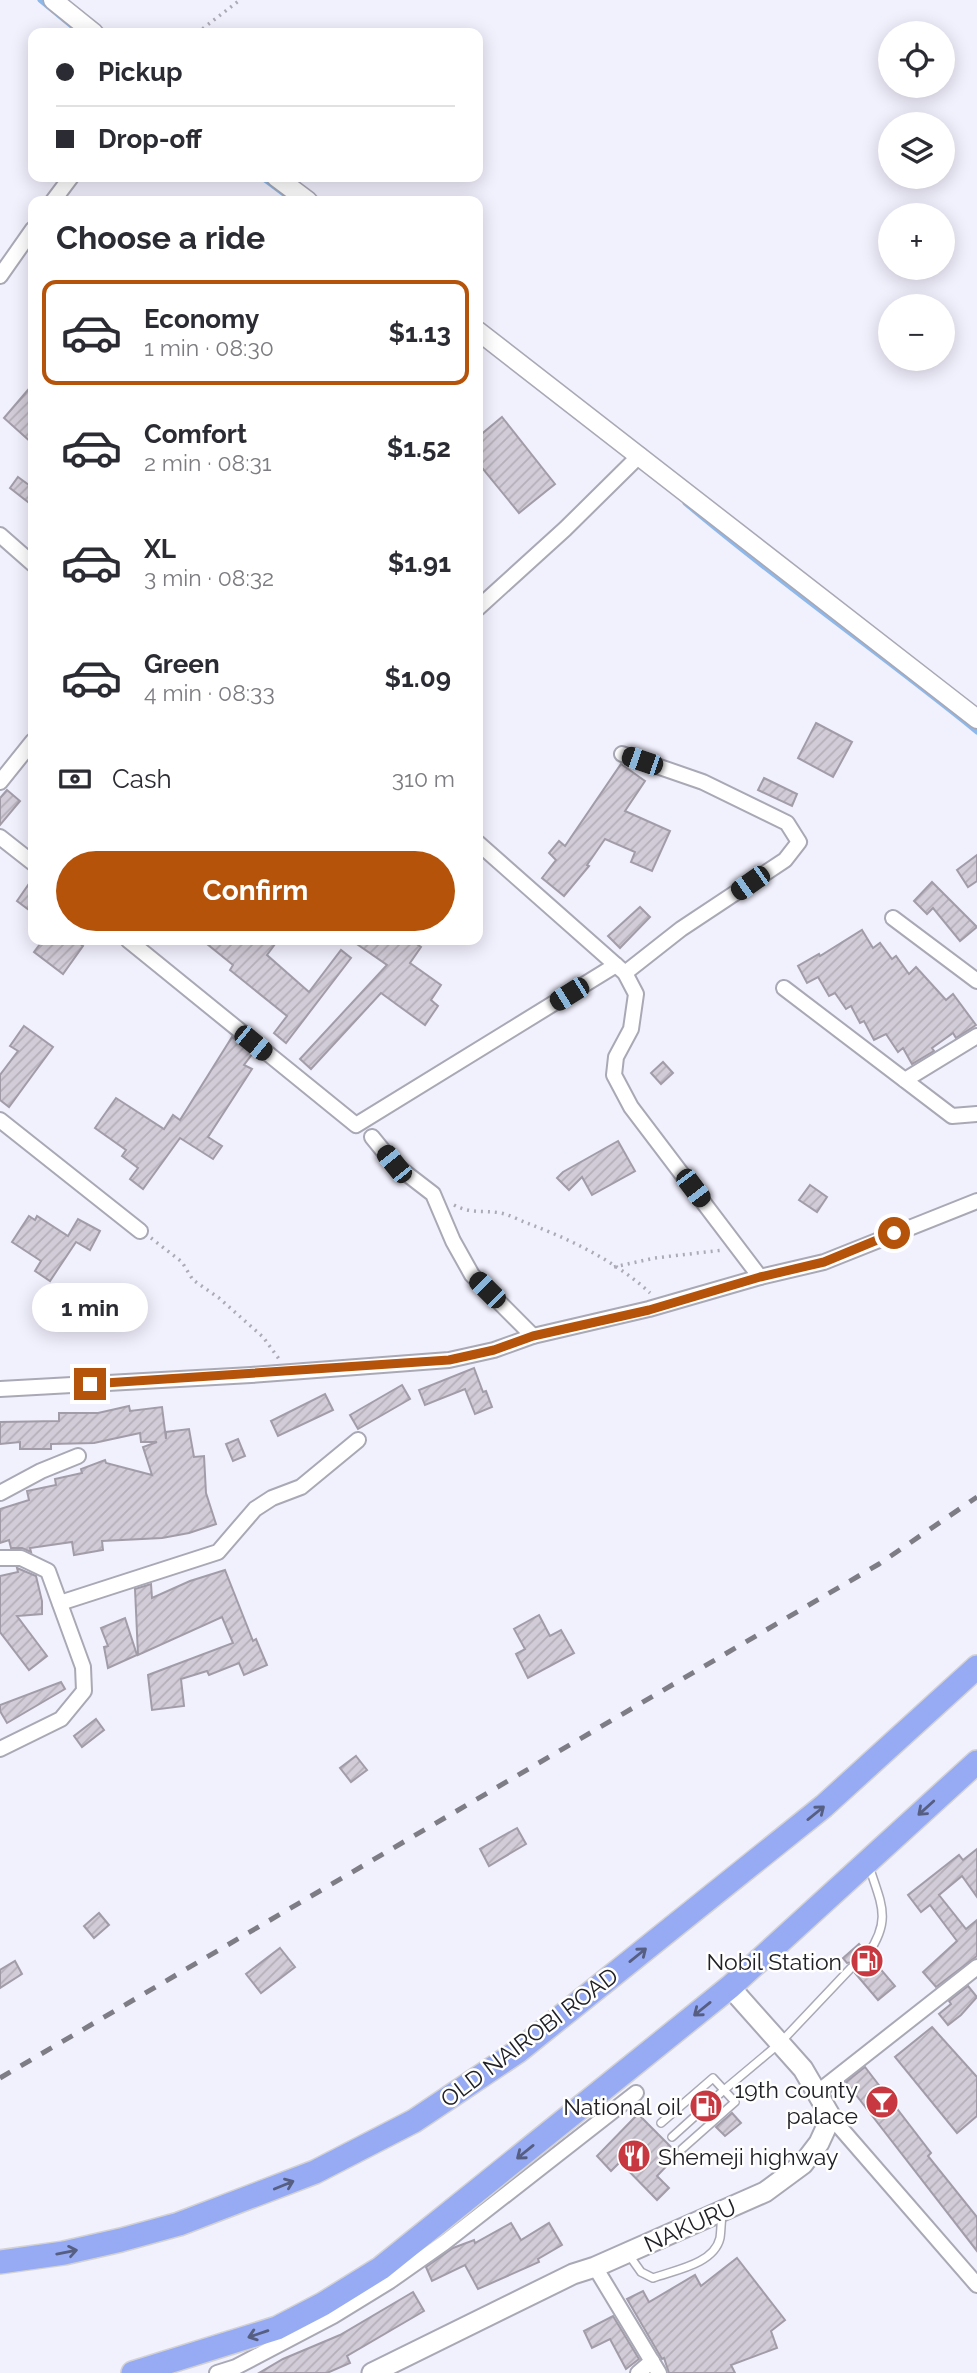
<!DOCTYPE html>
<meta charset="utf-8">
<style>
body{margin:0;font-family:Raleway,sans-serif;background:#f2f2f3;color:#2b2b33;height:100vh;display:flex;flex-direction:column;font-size:26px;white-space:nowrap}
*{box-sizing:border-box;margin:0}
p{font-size:23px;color:#7c7c81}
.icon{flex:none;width:38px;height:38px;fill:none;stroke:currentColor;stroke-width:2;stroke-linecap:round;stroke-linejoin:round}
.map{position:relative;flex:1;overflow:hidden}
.side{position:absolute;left:28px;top:196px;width:455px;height:749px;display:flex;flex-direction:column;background:#fff;border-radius:14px;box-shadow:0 4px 18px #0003}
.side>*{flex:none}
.banner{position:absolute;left:28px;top:28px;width:455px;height:154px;border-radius:14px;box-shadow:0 4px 18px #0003;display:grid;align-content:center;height:154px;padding:0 28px;background:#fff}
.fabs{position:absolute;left:878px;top:21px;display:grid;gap:14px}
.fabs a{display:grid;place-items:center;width:77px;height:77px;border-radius:50%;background:#fff;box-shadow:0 4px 18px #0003;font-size:35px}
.end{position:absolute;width:32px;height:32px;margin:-16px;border:9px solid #b45309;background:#fff;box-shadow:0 0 0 4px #fff}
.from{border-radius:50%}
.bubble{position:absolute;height:49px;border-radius:24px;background:#fff;box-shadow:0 4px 18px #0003;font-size:23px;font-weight:700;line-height:49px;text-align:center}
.car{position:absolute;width:21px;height:42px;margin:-21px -10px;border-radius:9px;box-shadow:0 0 5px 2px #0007;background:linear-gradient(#222 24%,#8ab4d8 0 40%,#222 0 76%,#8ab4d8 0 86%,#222 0)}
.banner b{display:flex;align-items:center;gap:24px;height:66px;font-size:26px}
.banner b+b{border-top:2px solid #e1e1e2}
.banner i{width:18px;height:18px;background:#2b2b33}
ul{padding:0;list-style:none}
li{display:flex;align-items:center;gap:21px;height:105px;margin:0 14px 10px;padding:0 14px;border:4px solid transparent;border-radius:14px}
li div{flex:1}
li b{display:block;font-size:26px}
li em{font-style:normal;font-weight:700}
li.current{border-color:#b45309}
li>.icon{width:63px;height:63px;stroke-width:1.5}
h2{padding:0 28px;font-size:32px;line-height:84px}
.pay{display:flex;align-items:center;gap:18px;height:77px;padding:0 28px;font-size:26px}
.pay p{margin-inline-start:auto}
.primary-button{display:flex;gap:14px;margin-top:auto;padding:14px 28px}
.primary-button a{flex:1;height:80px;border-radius:42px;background:#b45309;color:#fff;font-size:28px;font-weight:700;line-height:80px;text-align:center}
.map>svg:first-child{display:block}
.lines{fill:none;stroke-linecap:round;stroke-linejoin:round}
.stream{stroke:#8cb8eb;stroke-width:5}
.building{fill:url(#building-hatch);stroke:#a29ca8;stroke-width:2}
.service-casing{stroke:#a9a8b5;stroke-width:10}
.minor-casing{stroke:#a9a8b5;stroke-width:18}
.tertiary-casing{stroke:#a9a8b5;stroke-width:21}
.secondary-casing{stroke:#a9a8b5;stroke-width:23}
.trunk-casing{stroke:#d3d2d3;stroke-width:26}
.path{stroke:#acabb5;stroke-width:3.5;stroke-dasharray:2 5;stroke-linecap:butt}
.service{stroke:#fff;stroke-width:7}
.minor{stroke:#fff;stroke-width:14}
.tertiary{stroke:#fff;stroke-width:18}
.secondary{stroke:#fff;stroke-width:19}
.trunk{stroke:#97aaf4;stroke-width:23}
.rail{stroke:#7e7d86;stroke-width:5;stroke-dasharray:12 12;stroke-linecap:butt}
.oneway{stroke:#565e82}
.route{stroke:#b45309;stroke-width:9}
.labels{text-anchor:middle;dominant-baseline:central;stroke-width:5;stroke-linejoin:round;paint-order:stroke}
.poi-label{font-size:23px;fill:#212025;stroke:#fff;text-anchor:end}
.street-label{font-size:23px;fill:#212025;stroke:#fff}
</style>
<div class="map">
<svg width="977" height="2373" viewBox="0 0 977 2373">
<defs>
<pattern id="building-hatch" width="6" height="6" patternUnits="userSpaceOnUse" patternTransform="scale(1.75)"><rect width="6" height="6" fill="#d2ccd8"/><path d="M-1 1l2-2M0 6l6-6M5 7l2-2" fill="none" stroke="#b4afb9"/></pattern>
</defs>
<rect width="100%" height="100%" fill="#f1f0fd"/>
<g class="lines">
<g class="stream">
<polyline points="40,0 80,33"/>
<polyline points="261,177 293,201"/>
<path d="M 685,503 C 779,583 881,654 977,732"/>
</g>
</g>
<g class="building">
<polygon points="33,384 33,444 4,418"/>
<polygon points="502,417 555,484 519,513 478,463 478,437"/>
<polygon points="18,477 33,488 33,506 10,488"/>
<polygon points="816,723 852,742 833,777 798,758"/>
<polygon points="621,764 645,781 625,811 670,831 652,871 631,862 635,852 605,839 587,865 589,866 564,896 542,878 556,860 549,853 559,841 565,846"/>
<polygon points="764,778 797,794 792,806 758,790"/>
<polygon points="7,790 20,801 0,825 0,798"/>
<polygon points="977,855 977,881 968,887 957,870"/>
<polygon points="33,878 33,913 17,901"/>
<polygon points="932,882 977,927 960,941 933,908 927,914 914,901"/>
<polygon points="640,907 650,917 620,948 608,936"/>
<polygon points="862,930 873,948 880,943 892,959 896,956 909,974 916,967 946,1000 953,994 976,1025 956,1038 953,1033 932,1048 934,1051 912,1064 903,1048 898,1052 886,1034 874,1040 864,1021 860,1023 851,1006 846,1009 835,993 829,996 818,977 807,983 798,966 819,954 820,956"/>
<polygon points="43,940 75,940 83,946 63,974 34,952"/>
<polygon points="202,940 278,940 267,955 309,992 341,950 351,958 286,1043 274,1033 287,1016 230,970 233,965"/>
<polygon points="351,940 411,940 421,947 410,963 441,985 431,1000 438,1006 425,1025 381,993 311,1069 300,1059 387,965"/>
<polygon points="24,1026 53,1047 9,1107 0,1100 0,1075 18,1051 10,1046"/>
<polygon points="232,1037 253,1053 244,1065 252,1069 208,1137 222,1146 213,1159 180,1138 143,1189 130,1179 138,1168 122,1156 126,1150 95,1128 116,1098 164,1129 173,1115 180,1120"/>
<polygon points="663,1062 673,1073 661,1084 651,1073"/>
<polygon points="618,1141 635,1171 592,1195 582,1177 569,1190 557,1178 563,1172"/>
<polygon points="810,1185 827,1197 817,1212 799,1200"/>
<polygon points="29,1216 35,1220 37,1216 68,1236 78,1219 100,1231 90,1250 76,1242 50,1281 35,1271 41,1261 12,1242"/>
<polygon points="474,1368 483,1392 486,1391 492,1407 475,1414 465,1389 425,1405 419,1390"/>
<polygon points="402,1385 410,1399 358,1429 350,1415"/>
<polygon points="325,1394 333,1410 278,1436 271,1421"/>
<polygon points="129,1406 130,1411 162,1407 166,1439 166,1432 189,1429 194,1457 204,1456 206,1493 216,1524 189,1533 162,1538 102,1541 103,1550 74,1555 72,1542 30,1548 31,1552 22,1548 11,1548 9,1540 0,1543 0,1509 29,1500 27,1491 56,1485 55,1479 82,1473 81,1469 105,1460 106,1463 152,1475 143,1447 157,1442 141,1442 140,1433 94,1443 51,1444 51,1449 20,1449 20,1442 0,1444 0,1422 59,1421 59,1413 98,1413"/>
<polygon points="238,1439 245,1456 233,1461 226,1444"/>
<polygon points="17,1568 36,1576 42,1601 42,1614 17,1616 47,1656 29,1670 0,1632 0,1576 18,1572"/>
<polygon points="225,1570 253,1641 256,1639 267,1665 244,1675 239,1663 209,1675 207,1671 181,1679 184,1706 152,1710 148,1675 233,1643 222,1617 138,1655 135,1589 151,1584 152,1598 190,1581"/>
<polygon points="539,1615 550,1636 561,1630 574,1653 528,1678 516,1654 525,1649 514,1629"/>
<polygon points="125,1618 137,1655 108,1668 104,1647 108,1646 101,1628"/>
<polygon points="61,1682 65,1689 7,1723 0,1711 0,1705"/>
<polygon points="96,1719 104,1730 82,1747 74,1736"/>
<polygon points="356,1756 367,1770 351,1782 340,1768"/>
<polygon points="517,1828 526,1844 489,1866 480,1849"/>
<polygon points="977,1849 977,1897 962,1876 939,1895 966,1929 977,1920 977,1956 936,1987 923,1972 957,1941 930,1905 921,1912 908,1895 959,1855 963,1860"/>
<polygon points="99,1913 109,1925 94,1938 84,1926"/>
<polygon points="859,1944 864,1950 863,1957 867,1960 872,1959 895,1986 878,2000 855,1973 857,1969 856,1964 852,1962 847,1963 843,1958"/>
<polygon points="280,1948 295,1967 261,1993 246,1974"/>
<polygon points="15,1961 22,1974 0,1988 0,1970"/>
<polygon points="968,1986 977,1997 961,2015 948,2025 939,2014 951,2004 949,2001"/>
<polygon points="932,2027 977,2077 977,2116 957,2133 895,2057"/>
<polygon points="865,2067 931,2153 928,2156 977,2217 977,2251 846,2082"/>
<polygon points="732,2113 741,2123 725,2136 716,2127"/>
<polygon points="638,2114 678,2154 657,2176 669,2188 657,2200 620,2162 611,2171 597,2156"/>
<polygon points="511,2223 521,2240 549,2223 562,2245 538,2259 539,2262 478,2289 465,2265 432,2281 426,2267 453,2248 474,2240 475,2243"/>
<polygon points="737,2258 785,2320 771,2331 777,2348 731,2365 735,2373 669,2373 664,2358 662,2359 627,2299 643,2291 649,2302 695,2275 701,2286"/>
<polygon points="413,2292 424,2311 347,2356 350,2363 327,2373 259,2373 283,2359 340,2335"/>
<polygon points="613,2316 639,2359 626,2369 610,2339 592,2348 584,2331"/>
</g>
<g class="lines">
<defs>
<g id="service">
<path d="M 868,1954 C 892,1919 881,1904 869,1866"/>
<polyline points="661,2123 713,2078 735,2102 682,2149"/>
<polyline points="672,2137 724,2090 780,2043 851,1968"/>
<path d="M 629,2255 L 641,2272 L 653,2278 C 675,2270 714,2264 720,2238 C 721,2231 721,2223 722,2215"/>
</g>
<g id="minor">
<polyline points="53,201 71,177"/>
<polyline points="0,276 33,229"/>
<polyline points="0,535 33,564"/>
<polyline points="478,608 565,529 640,455"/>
<polyline points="622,754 703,782 787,823 799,842 785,860 681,929 625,973"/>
<polyline points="0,782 33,741"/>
<polyline points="0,837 33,863"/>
<polyline points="478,843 625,973 636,994 631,1029 616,1057 614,1075 631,1107 760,1277"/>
<polyline points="893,918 977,981"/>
<polyline points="128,940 356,1125 616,965"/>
<polyline points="784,988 952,1116 977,1114"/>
<polyline points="905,1080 977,1036"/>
<polyline points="0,1120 140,1231"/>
<polyline points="372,1137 394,1164 433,1194 453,1241 472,1275 533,1336"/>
<polyline points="0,1389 251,1375 449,1360 494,1350 533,1336 649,1309 760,1277 824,1262 977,1201"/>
<polyline points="0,1493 41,1471 78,1456"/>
<polyline points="0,1558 21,1558 48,1571 83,1667 84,1691 61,1719 0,1749"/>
<polyline points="60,1603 218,1552 255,1509 272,1498 301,1487 358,1440"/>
<polyline points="818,2092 977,1967"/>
<polyline points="831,2117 977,2285"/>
<polyline points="595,2267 659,2373"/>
<polyline points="217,2373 236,2367 333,2316 390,2281 444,2243 636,2093"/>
<polyline points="638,2373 652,2361"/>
</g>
<g id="tertiary">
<polyline points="53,0 94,33"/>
<polyline points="276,177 308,201"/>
<polyline points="478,331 977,719"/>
</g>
<polyline id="secondary" points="372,2373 573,2274 595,2267 765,2192 803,2164 819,2143 831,2117 803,2069 730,1987"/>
<g id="trunk">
<polyline points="0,2262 64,2253 121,2240 179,2224 315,2172 414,2121 517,2052 824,1806 977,1667"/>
<polyline points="133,2373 277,2328 323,2304 381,2268 730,1987 977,1762"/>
</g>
</defs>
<use href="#service" class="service-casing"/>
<use href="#minor" class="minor-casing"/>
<use href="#tertiary" class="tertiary-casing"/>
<use href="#secondary" class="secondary-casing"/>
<use href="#trunk" class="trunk-casing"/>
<g class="path">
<polyline points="197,33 240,0"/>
<path d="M 454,1205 C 470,1214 484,1210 501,1213 C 510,1215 519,1220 527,1223 C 570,1239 617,1262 650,1293"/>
<polyline points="151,1238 182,1262 193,1280 219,1298 263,1337 279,1359"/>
<polyline points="614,1267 655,1258 723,1250"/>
</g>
<use href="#service" class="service"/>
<use href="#minor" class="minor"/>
<use href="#tertiary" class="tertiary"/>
<use href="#secondary" class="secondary"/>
<use href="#trunk" class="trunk"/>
<polyline class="rail" points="0,2078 879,1564 977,1497"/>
</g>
<defs><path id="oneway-shaft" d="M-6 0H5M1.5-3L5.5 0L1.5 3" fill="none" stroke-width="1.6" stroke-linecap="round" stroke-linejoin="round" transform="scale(1.75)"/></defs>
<g class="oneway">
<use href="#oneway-shaft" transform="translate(926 1808) rotate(138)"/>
<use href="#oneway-shaft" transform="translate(816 1813) rotate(-39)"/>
<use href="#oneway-shaft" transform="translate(638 1955) rotate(-39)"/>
<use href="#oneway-shaft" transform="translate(702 2009) rotate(141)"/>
<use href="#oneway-shaft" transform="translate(525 2152) rotate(141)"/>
<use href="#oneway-shaft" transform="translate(284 2185) rotate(-22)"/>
<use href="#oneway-shaft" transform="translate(67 2252) rotate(-11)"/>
<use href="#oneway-shaft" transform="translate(258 2334) rotate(161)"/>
</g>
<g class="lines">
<polyline class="route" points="90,1384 449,1360 494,1350 533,1336 649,1310 760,1277 824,1262 894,1233"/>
</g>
<defs>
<symbol id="fuel-disc" viewBox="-11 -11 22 22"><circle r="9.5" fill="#c83840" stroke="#fff"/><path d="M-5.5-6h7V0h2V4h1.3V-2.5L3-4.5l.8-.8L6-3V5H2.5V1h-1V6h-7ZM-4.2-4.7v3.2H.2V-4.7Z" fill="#fff"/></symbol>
<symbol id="bar-disc" viewBox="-11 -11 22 22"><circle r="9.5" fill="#c83840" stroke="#fff"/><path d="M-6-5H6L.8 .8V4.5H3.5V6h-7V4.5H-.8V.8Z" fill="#fff"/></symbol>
<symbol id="restaurant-disc" viewBox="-11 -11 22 22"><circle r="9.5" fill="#c83840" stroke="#fff"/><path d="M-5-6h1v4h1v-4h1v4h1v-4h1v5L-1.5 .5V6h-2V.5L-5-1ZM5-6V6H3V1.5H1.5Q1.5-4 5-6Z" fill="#fff"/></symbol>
</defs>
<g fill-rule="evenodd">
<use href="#fuel-disc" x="848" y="1942" width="38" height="38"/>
<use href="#bar-disc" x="863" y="2083" width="38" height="38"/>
<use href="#fuel-disc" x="687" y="2087" width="38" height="38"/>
<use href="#restaurant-disc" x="615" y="2137" width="38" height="38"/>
</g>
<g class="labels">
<g class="poi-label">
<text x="842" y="1961">Nobil Station</text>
<text x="858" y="2089">19th county<tspan x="858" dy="26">palace</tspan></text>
<text x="682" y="2106">National oil</text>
<text x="658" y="2156" text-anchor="start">Shemeji highway</text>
</g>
<g class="street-label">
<text transform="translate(529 2037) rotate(-37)">OLD NAIROBI ROAD</text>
<text transform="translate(690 2225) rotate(-24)">NAKURU</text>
</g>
</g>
</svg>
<div class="fabs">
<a><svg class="icon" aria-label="locate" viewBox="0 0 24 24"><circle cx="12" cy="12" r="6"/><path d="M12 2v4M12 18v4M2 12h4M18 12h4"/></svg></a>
<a><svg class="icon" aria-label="layers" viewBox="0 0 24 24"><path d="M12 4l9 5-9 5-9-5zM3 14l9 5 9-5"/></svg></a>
<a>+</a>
<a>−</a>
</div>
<i class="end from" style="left:894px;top:1233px"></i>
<i class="end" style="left:90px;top:1384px"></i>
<div class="bubble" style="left:32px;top:1283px;width:116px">1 min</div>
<i class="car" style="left:642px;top:761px;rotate:289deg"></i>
<i class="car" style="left:750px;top:883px;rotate:235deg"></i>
<i class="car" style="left:569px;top:994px;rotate:238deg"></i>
<i class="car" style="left:253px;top:1043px;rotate:129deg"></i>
<i class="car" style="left:394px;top:1164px;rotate:321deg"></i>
<i class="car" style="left:693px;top:1188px;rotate:143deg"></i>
<i class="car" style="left:487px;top:1290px;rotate:315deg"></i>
<div class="banner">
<b><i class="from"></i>Pickup</b>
<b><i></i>Drop-off</b>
</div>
<section class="side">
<h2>Choose a ride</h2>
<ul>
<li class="current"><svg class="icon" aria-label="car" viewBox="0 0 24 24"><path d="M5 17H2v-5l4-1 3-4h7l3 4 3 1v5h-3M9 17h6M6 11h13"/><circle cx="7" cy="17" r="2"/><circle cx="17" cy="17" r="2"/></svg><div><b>Economy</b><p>1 min · 08:30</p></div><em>$1.13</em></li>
<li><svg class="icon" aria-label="car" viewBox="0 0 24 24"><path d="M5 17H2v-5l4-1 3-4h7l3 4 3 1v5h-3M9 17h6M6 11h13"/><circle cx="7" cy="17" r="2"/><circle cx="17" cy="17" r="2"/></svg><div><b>Comfort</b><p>2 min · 08:31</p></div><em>$1.52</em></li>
<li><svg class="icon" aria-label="car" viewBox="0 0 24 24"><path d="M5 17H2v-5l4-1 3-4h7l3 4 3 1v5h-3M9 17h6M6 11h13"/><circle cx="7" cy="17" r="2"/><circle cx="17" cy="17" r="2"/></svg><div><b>XL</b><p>3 min · 08:32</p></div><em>$1.91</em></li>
<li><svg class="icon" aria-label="car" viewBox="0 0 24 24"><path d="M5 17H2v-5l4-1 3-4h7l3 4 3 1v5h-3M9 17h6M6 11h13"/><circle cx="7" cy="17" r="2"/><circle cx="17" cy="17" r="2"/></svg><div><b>Green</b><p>4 min · 08:33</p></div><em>$1.09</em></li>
</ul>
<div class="pay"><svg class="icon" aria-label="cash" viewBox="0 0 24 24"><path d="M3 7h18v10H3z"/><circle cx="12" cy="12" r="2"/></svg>Cash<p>310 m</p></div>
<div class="primary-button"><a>Confirm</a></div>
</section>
</div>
